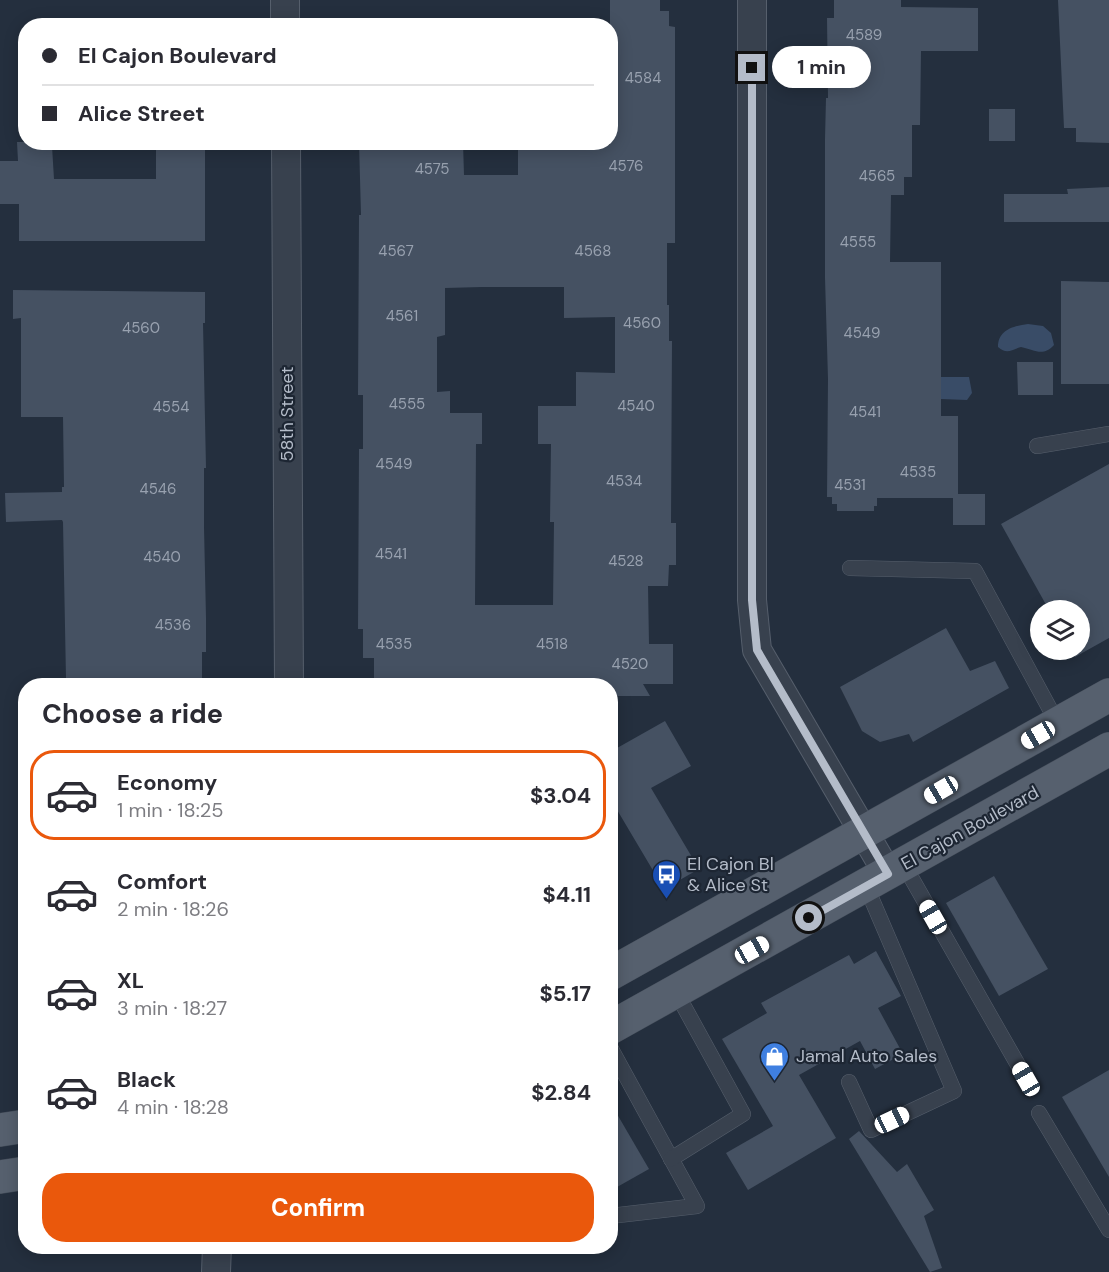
<!DOCTYPE html>
<meta charset="utf-8">
<style>
body{margin:0;font-family:"DM Sans",sans-serif;background:#f2f2f3;color:#2b2b33;height:100vh;display:flex;flex-direction:column;font-size:22px;white-space:nowrap}
*{box-sizing:border-box;margin:0}
p{font-size:20px;color:#7c7c81}
.icon{flex:none;width:33px;height:33px;fill:none;stroke:currentColor;stroke-width:2;stroke-linecap:round;stroke-linejoin:round}
.map{position:relative;flex:1;overflow:hidden}
.drawer{position:absolute;left:18px;top:678px;width:600px;height:576px;display:flex;flex-direction:column;background:#fff;border-radius:24px;box-shadow:0 3px 15px #0003}
.drawer>*{flex:none}
.top-card{position:absolute;left:18px;top:18px;width:600px;height:132px;border-radius:24px;box-shadow:0 3px 15px #0003;display:grid;align-content:center;height:132px;padding:0 24px;background:#fff}
.fabs{position:absolute;left:1030px;top:600px;display:grid;gap:12px}
.fabs a{display:grid;place-items:center;width:60px;height:60px;border-radius:50%;background:#fff;box-shadow:0 3px 15px #0003;font-size:30px}
.end{position:absolute;width:27px;height:27px;margin:-14px;border:8px solid #b4bcc9;background:#111;box-shadow:0 0 0 3px #111}
.from{border-radius:50%}
.bubble{position:absolute;height:42px;border-radius:21px;background:#fff;box-shadow:0 3px 15px #0003;font-size:20px;font-weight:700;line-height:42px;text-align:center}
.car{position:absolute;width:18px;height:36px;margin:-18px -9px;border-radius:8px;box-shadow:0 0 4px 2px #0007;background:linear-gradient(#fff 24%,#345 0 40%,#fff 0 76%,#345 0 86%,#fff 0)}
.top-card b{display:flex;align-items:center;gap:21px;height:57px;font-size:22px}
.top-card b+b{border-top:2px solid #e1e1e2}
.top-card i{width:15px;height:15px;background:#2b2b33}
ul{padding:0;list-style:none}
li{display:flex;align-items:center;gap:18px;height:90px;margin:0 12px 9px;padding:0 12px;border:3px solid transparent;border-radius:24px}
li div{flex:1}
li b{display:block;font-size:22px}
li em{font-style:normal;font-weight:700}
li.current{border-color:#ea580c}
li>.icon{width:54px;height:54px;stroke-width:1.5}
h2{padding:0 24px;font-size:27px;line-height:72px}
.cta{display:flex;gap:12px;margin-top:auto;padding:12px 24px}
.cta a{flex:1;height:69px;border-radius:24px;background:#ea580c;color:#fff;font-size:24px;font-weight:700;line-height:69px;text-align:center}
.map>svg:first-child{display:block}
.water{fill:#394c67}
.building{fill:#455162;fill-rule:evenodd}
.lines{fill:none;stroke-linecap:round;stroke-linejoin:round}
.service-casing{stroke:#565f6c;stroke-width:16}
.minor-casing{stroke:#565f6c;stroke-width:30}
.primary-casing{stroke:#414a57;stroke-width:34}
.service{stroke:#38414e;stroke-width:15}
.minor{stroke:#38414e;stroke-width:28}
.primary{stroke:#56606e;stroke-width:33}
.route{stroke:#b4bcc9;stroke-width:8}
.labels{text-anchor:middle;dominant-baseline:central;stroke-width:4.5;stroke-linejoin:round;paint-order:stroke}
.number-label{font-size:15px;fill:#98a1af}
.street-label{font-size:18px;fill:#b4bcc9;stroke:#1d2633}
.poi-label{font-size:18px;fill:#b4bcc9;stroke:#1d2633;text-anchor:start}
</style>
<div class="map">
<svg width="1109" height="1272" viewBox="0 0 1109 1272">
<rect width="100%" height="100%" fill="#242f3e"/>
<g class="water">
<path d="M 1028,324 L 1043,326 L 1051,333 L 1054,345 C 1043,357 1035,350 1021,347 C 1011,350 1007,355 998,347 C 998,330 1013,326 1028,324 Z"/>
<polygon points="914,377 969,377 972,393 967,400 941,399 935,402"/>
</g>
<g class="building">
<path d="M 610,0 L 660,0 L 660,11 L 669,11 L 669,26 L 675,27 L 675,243 L 667,243 L 667,305 L 669,305 L 669,341 L 672,341 L 671,523 L 676,523 L 676,565 L 669,565 L 668,586 L 648,586 L 649,644 L 673,644 L 673,684 L 643,684 L 650,696 L 613,696 L 613,693 L 610,693 L 610,686 L 374,686 L 374,658 L 363,658 L 363,629 L 358,629 L 359,449 L 363,449 L 363,395 L 358,395 L 359,215 L 361,215 L 359,142 L 463,142 L 464,175 L 518,175 L 518,142 L 552,142 L 552,145 L 610,145 ZM 482,287 L 564,287 L 564,318 L 615,317 L 615,373 L 576,372 L 576,406 L 538,406 L 538,444 L 551,444 L 550,522 L 554,522 L 553,605 L 475,605 L 476,444 L 482,444 L 482,413 L 450,413 L 450,391 L 437,392 L 437,337 L 445,335 L 445,288 Z"/>
<polygon points="834,0 901,0 901,7 978,8 978,51 921,51 920,125 912,125 912,177 904,177 904,195 891,195 890,262 941,262 941,416 958,416 958,494 985,494 985,525 953,525 953,498 877,498 877,506 874,506 874,511 837,511 837,504 832,504 832,497 827,497 828,379 825,278 825,139 826,98 828,98 827,18 834,18"/>
<polygon points="1058,0 1109,0 1109,143 1076,142 1076,128 1064,128"/>
<rect x="989" y="109" width="26" height="32"/>
<polygon points="17,142 46,142 46,146 52,146 54,179 156,179 156,142 205,142 205,241 19,241 19,204 0,204 0,161 18,161"/>
<polygon points="1109,187 1109,222 1004,222 1004,194 1068,194 1067,189"/>
<polygon points="1061,281 1109,282 1109,384 1061,384"/>
<polygon points="13,290 205,292 205,323 203,323 206,468 204,468 204,527 206,618 206,652 202,652 202,686 104,686 104,679 66,679 63,522 62,520 6,522 5,493 62,492 62,487 64,487 63,417 21,417 21,318 13,319"/>
<polygon points="1017,362 1053,362 1053,395 1018,395"/>
<polygon points="1109,464 1109,638 1075,657 1071,650 1080,650 1080,610 1049,610 1001,524"/>
<polygon points="946,628 970,671 995,661 1009,688 913,742 909,734 880,742 862,731 840,687"/>
<polygon points="665,721 691,766 651,788 699,869 664,889 610,798 610,752"/>
<polygon points="994,876 1048,969 999,996 946,903"/>
<polygon points="876,951 901,996 878,1008 903,1054 875,1069 860,1041 799,1075 836,1138 748,1190 726,1153 773,1126 722,1039 767,1013 761,1003 849,955 854,964"/>
<polygon points="1109,1070 1109,1177 1062,1097"/>
<polygon points="610,1102 649,1169 610,1191"/>
<polygon points="859,1131 897,1172 907,1164 934,1210 924,1216 942,1268 930,1272 849,1139"/>
</g>
<g class="lines">
<defs>
<g id="service">
<polyline points="1037,446 1109,434"/>
<polyline points="850,568 975,571 1058,724"/>
<polyline points="904,865 1026,1079"/>
<polyline points="610,1047 697,1206 610,1216"/>
<polyline points="849,1082 871,1130 954,1091 866,886"/>
<polyline points="1039,1113 1109,1230"/>
<polyline points="671,1159 743,1114 676,992"/>
</g>
<g id="minor">
<polyline points="285,0 285,26"/>
<polyline points="752,0 752,600 757,650 888,874"/>
<polyline points="286,142 289,686"/>
<polyline points="216,1272 217,1246"/>
</g>
<g id="primary">
<polyline points="610,974 1109,695"/>
<polyline points="610,1028 1109,749"/>
<polyline points="0,1130 26,1126"/>
<polyline points="0,1177 26,1173"/>
</g>
</defs>
<use href="#service" class="service-casing"/>
<use href="#minor" class="minor-casing"/>
<use href="#primary" class="primary-casing"/>
<use href="#service" class="service"/>
<use href="#minor" class="minor"/>
<use href="#primary" class="primary"/>
</g>
<g class="lines">
<polyline class="route" points="752,68 752,600 757,650 888,874 809,918"/>
</g>
<defs>
<symbol id="bus-pin" viewBox="-11 -11 22 30"><path d="M0 17L-7.5 6A9.5 9.5 0 1 1 7.5 6Z" fill="#1a4fb4" stroke="#1d2633"/><path d="M-5-6H5V4H4V6H2V4H-2V6H-4V4H-5ZM-3.5-4V0h7V-4ZM-3.5 1.2v1.5H-2V1.2ZM2 1.2v1.5H3.5V1.2Z" fill="#fff"/></symbol>
<symbol id="shop-pin" viewBox="-11 -11 22 30"><path d="M0 17L-7.5 6A9.5 9.5 0 1 1 7.5 6Z" fill="#3f7fe0" stroke="#1d2633"/><path d="M-5-2.5h2.3a2.7 3.5 0 0 1 5.4 0H5L5.5 6h-11ZM-1.5-2.5h3a1.5 2.3 0 0 0-3 0Z" fill="#fff"/></symbol>
</defs>
<g fill-rule="evenodd">
<use href="#bus-pin" x="650" y="858" width="33" height="45"/>
<use href="#shop-pin" x="758" y="1040" width="33" height="45"/>
</g>
<g class="labels">
<g class="number-label">
<text x="864" y="35">4589</text>
<text x="643" y="78">4584</text>
<text x="626" y="166">4576</text>
<text x="432" y="169">4575</text>
<text x="877" y="176">4565</text>
<text x="858" y="242">4555</text>
<text x="396" y="251">4567</text>
<text x="593" y="251">4568</text>
<text x="402" y="316">4561</text>
<text x="642" y="323">4560</text>
<text x="141" y="328">4560</text>
<text x="862" y="333">4549</text>
<text x="407" y="404">4555</text>
<text x="636" y="406">4540</text>
<text x="171" y="407">4554</text>
<text x="865" y="412">4541</text>
<text x="394" y="464">4549</text>
<text x="918" y="472">4535</text>
<text x="624" y="481">4534</text>
<text x="850" y="485">4531</text>
<text x="158" y="489">4546</text>
<text x="391" y="554">4541</text>
<text x="162" y="557">4540</text>
<text x="626" y="561">4528</text>
<text x="173" y="625">4536</text>
<text x="394" y="644">4535</text>
<text x="552" y="644">4518</text>
<text x="630" y="664">4520</text>
</g>
<g class="street-label">
<text transform="translate(287 414) rotate(-90)">58th Street</text>
<text transform="translate(970 828) rotate(-29)">El Cajon Boulevard</text>
</g>
<g class="poi-label">
<text x="687" y="864">El Cajon Bl<tspan x="687" dy="21">&amp; Alice St</tspan></text>
<text x="796" y="1056">Jamal Auto Sales</text>
</g>
</g>
</svg>
<div class="fabs">
<a><svg class="icon" aria-label="layers" viewBox="0 0 24 24"><path d="M12 4l9 5-9 5-9-5zM3 14l9 5 9-5"/></svg></a>
</div>
<i class="end from" style="left:809px;top:918px"></i>
<i class="end" style="left:752px;top:68px"></i>
<div class="bubble" style="left:772px;top:46px;width:99px">1 min</div>
<i class="car" style="left:1038px;top:735px;rotate:240deg"></i>
<i class="car" style="left:941px;top:790px;rotate:240deg"></i>
<i class="car" style="left:933px;top:917px;rotate:330deg"></i>
<i class="car" style="left:752px;top:950px;rotate:61deg"></i>
<i class="car" style="left:1026px;top:1079px;rotate:330deg"></i>
<i class="car" style="left:892px;top:1120px;rotate:65deg"></i>
<div class="top-card">
<b><i class="from"></i>El Cajon Boulevard</b>
<b><i></i>Alice Street</b>
</div>
<section class="drawer">
<h2>Choose a ride</h2>
<ul>
<li class="current"><svg class="icon" aria-label="car" viewBox="0 0 24 24"><path d="M5 17H2v-5l4-1 3-4h7l3 4 3 1v5h-3M9 17h6M6 11h13"/><circle cx="7" cy="17" r="2"/><circle cx="17" cy="17" r="2"/></svg><div><b>Economy</b><p>1 min · 18:25</p></div><em>$3.04</em></li>
<li><svg class="icon" aria-label="car" viewBox="0 0 24 24"><path d="M5 17H2v-5l4-1 3-4h7l3 4 3 1v5h-3M9 17h6M6 11h13"/><circle cx="7" cy="17" r="2"/><circle cx="17" cy="17" r="2"/></svg><div><b>Comfort</b><p>2 min · 18:26</p></div><em>$4.11</em></li>
<li><svg class="icon" aria-label="car" viewBox="0 0 24 24"><path d="M5 17H2v-5l4-1 3-4h7l3 4 3 1v5h-3M9 17h6M6 11h13"/><circle cx="7" cy="17" r="2"/><circle cx="17" cy="17" r="2"/></svg><div><b>XL</b><p>3 min · 18:27</p></div><em>$5.17</em></li>
<li><svg class="icon" aria-label="car" viewBox="0 0 24 24"><path d="M5 17H2v-5l4-1 3-4h7l3 4 3 1v5h-3M9 17h6M6 11h13"/><circle cx="7" cy="17" r="2"/><circle cx="17" cy="17" r="2"/></svg><div><b>Black</b><p>4 min · 18:28</p></div><em>$2.84</em></li>
</ul>
<div class="cta"><a>Confirm</a></div>
</section>
</div>
